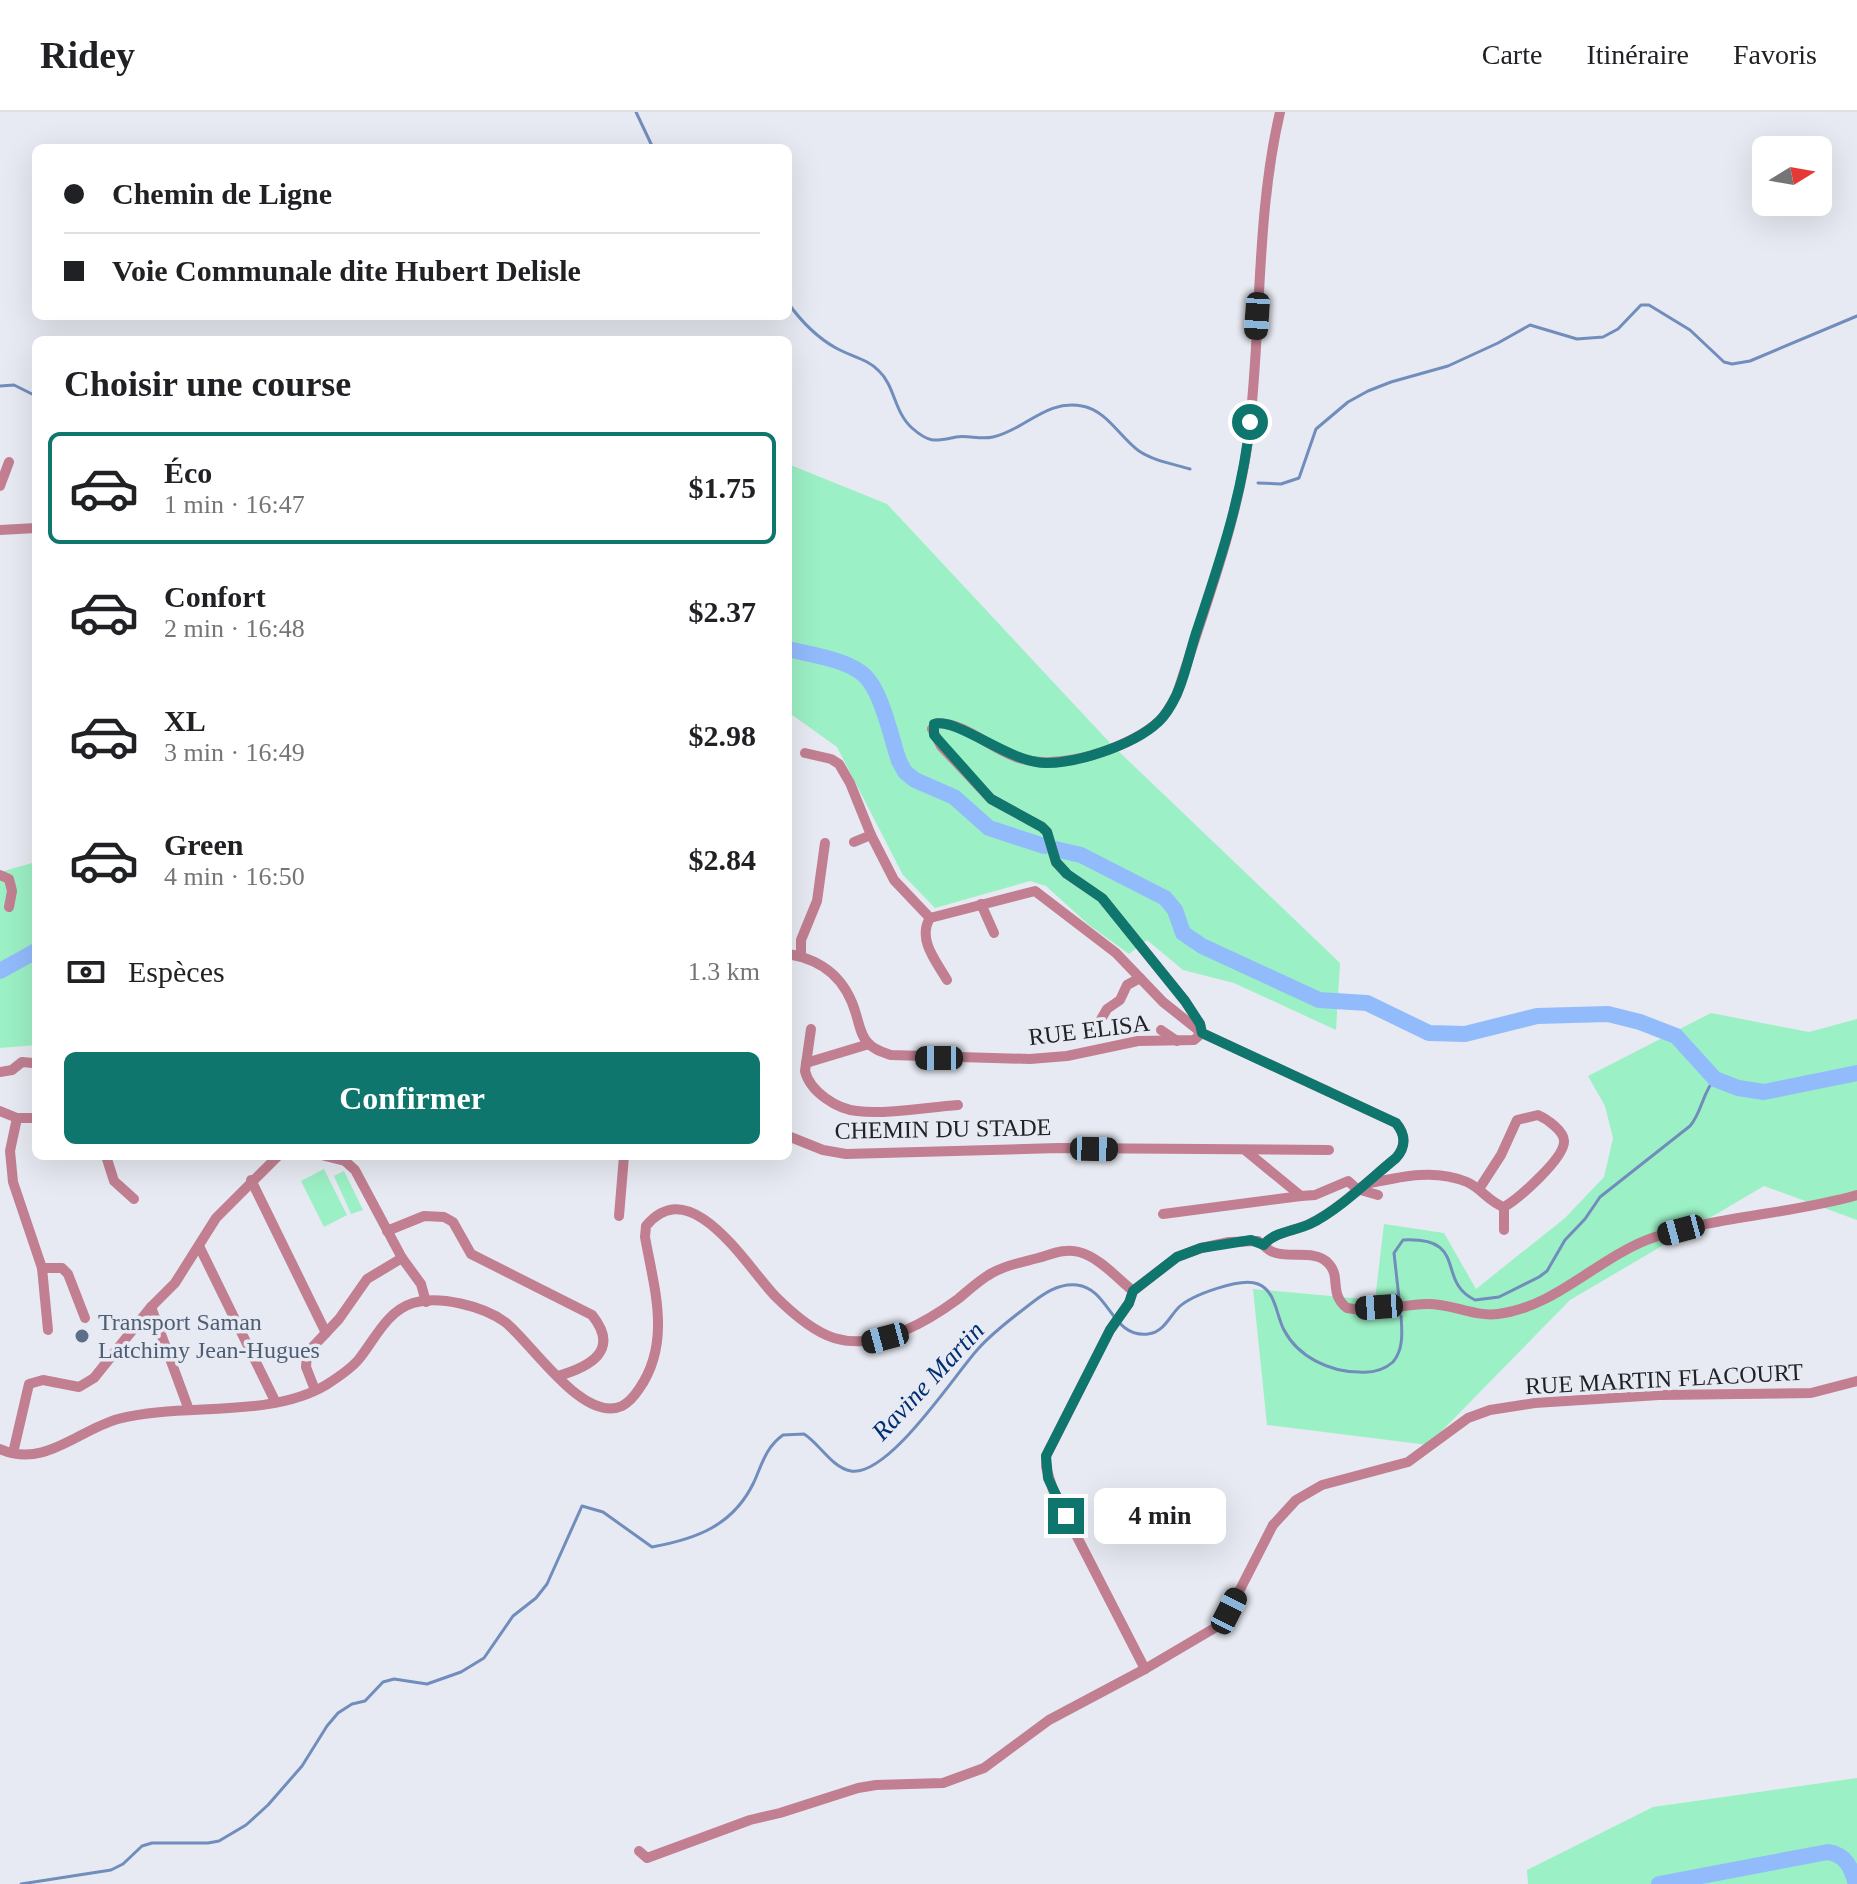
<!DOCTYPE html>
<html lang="fr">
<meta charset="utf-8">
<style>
body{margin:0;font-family:Georgia,serif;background:#f2f2f2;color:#202124;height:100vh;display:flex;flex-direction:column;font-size:30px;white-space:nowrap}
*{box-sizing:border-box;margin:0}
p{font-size:26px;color:#757577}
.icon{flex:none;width:44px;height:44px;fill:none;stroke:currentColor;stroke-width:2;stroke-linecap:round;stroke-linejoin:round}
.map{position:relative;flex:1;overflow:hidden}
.side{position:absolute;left:32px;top:224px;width:760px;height:824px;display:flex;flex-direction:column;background:#fff;border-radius:12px;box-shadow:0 8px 32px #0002}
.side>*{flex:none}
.hud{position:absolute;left:32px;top:32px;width:760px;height:176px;border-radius:12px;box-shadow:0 8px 32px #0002;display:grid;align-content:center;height:176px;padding:0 32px;background:#fff}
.needle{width:52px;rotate:79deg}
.controls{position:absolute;left:1752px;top:24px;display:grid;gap:16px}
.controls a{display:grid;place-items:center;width:80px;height:80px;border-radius:12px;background:#fff;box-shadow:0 8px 32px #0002;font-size:40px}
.end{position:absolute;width:36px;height:36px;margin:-18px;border:10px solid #0f766e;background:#fff;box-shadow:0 0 0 4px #fff}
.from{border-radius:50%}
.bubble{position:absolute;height:56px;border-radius:12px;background:#fff;box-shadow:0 8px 32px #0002;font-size:26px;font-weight:700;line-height:56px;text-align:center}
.car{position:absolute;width:24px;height:48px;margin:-24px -12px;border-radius:10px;box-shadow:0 0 6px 2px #0007;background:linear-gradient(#222 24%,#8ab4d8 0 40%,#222 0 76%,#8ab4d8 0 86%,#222 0)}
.hud b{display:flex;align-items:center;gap:28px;height:76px;font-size:30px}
.hud b+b{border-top:2px solid #e0e0e0}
.hud i{width:20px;height:20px;background:#202124}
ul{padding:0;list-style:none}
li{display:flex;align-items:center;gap:24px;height:112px;margin:0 16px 12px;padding:0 16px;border:4px solid transparent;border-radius:12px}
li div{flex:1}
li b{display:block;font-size:30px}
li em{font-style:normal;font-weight:700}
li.current{border-color:#0f766e}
li>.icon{width:72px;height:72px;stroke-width:1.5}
h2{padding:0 32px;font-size:36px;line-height:96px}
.pay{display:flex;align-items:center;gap:20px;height:88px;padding:0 32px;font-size:30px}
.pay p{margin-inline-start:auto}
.button{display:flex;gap:16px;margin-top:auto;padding:16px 32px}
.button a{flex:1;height:92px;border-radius:12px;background:#0f766e;color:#fff;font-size:32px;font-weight:700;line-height:92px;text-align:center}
header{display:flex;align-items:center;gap:48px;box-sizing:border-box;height:112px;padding:0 40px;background:#fff;border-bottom:2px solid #e0e0e0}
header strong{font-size:38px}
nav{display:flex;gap:44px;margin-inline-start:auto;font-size:28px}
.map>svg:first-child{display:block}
.green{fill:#9cf0c5}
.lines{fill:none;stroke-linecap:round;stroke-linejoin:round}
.stream{stroke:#708dbc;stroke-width:3}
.river{stroke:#92bbfc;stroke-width:16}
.minor{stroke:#c17f91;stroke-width:10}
.route{stroke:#0f766e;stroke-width:10}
.service-dot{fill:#5c6f8a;stroke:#e7eaf2;stroke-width:3}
.labels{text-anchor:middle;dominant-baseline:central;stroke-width:7;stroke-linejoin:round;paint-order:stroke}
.street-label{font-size:24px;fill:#212225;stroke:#e7eaf2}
.service-label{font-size:24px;fill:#4e5e75;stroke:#e7eaf2;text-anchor:start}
.water-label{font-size:26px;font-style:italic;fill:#002e72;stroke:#e7eaf2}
</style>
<header>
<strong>Ridey</strong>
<nav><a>Carte</a><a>Itinéraire</a><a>Favoris</a></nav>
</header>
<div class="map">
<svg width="1857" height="1772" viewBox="0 0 1857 1772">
<rect width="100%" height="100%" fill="#e7eaf2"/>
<g class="green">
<polygon points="788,352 887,392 1112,633 1340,851 1336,918 1234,871 1183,858 1147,828 1129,842 1089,813 1046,774 1030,769 935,796 903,763 837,635 788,600"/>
<polygon points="36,750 36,933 0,936 0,760"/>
<polygon points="1711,901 1809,920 1857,907 1857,1108 1764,1074 1570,1188 1428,1333 1267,1313 1253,1177 1375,1188 1384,1112 1444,1121 1476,1177 1565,1106 1604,1065 1613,1026 1605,994 1588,964"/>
<polygon points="324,1057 347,1103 324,1115 301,1069"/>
<polygon points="344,1059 363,1098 351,1102 334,1064"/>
<polygon points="1857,1666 1857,1772 1528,1772 1527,1758 1653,1695"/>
</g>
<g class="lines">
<g class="stream">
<polyline points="636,0 653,36"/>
<path d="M 788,191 C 801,209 816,225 836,236 C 850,244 868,247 879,259 C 895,274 894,300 912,316 C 930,332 936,329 956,325 C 968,323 981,328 993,325 C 1025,318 1046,287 1082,294 C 1106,298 1120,325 1139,339 C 1154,349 1173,352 1190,357"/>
<polyline points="0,274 14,273 36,284"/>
<polyline points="1258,371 1281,372 1299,366 1316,317 1348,290 1368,279 1391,270 1448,254 1498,231 1530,213 1577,227 1603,225 1618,217 1641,193 1649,193 1690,218 1724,250 1732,252 1750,249 1857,204"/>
<polyline points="788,527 788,537"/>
<path d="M 1399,1186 L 1394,1141 L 1403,1128 C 1470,1125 1435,1169 1475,1188 L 1499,1185 L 1539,1165 L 1547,1159 L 1565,1128 L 1585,1107 L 1600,1085 L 1690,1014 C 1702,1000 1703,979 1715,967"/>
<path d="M 21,1772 L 111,1758 L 123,1752 L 142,1734 L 152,1731 L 208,1731 L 219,1729 L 246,1713 L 268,1693 L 302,1654 L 327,1614 L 338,1601 L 352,1592 L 365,1589 L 383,1570 L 394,1567 L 427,1572 L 461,1560 L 484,1546 L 513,1504 L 536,1486 L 547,1472 L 582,1394 L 603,1400 L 652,1435 C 696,1427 733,1414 754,1370 C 762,1352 766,1335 783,1323 L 804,1322 C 820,1332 831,1355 851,1359 C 889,1365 955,1262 978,1237 C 993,1220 1011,1207 1029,1193 C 1043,1182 1058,1171 1077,1173 C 1110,1177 1111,1226 1148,1222 C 1164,1220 1169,1205 1179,1195 C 1192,1183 1241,1165 1258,1172 C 1276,1179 1276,1203 1284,1218 C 1298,1245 1330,1260 1359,1260 C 1371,1261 1384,1258 1393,1250 C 1404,1237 1402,1219 1401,1204"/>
</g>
<g class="river">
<path d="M 788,537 C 811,543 846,547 864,563 C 882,579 891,626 899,649 L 905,660 L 915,668 L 954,685 L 989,716 L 1044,734"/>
<polyline points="1055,737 1081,743 1165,786 1175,798 1183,821 1202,834 1319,888 1367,891 1429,921 1465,922 1537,904 1608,902 1640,910 1676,924 1715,967 1738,976 1764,980 1857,961"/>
<polyline points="0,859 36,839"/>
<path d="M 1659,1772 L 1828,1740 C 1846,1743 1851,1755 1856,1772"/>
</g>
<g class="minor">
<polyline points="0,374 9,350"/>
<polyline points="0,418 36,416"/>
<polyline points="805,641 831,647 839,652 850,671 871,723 854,730"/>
<polyline points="871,723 894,768 930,806"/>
<polyline points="0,763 9,767 12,779 9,795"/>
<polyline points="981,792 994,821"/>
<path d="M 788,842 C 824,848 846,867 856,902 C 859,912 861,924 868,931 C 874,938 883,940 891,943 L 1030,947 L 1067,944 L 1138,929 L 1194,928 L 1202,921"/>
<polyline points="801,844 801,828 817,789 825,731"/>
<path d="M 947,868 C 936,849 917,827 930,806 L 1035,779 L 1116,841 L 1163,890 L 1202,921 L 1396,1011 C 1406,1023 1406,1034 1396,1046 C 1369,1068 1340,1097 1309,1112 C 1295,1119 1273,1120 1264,1133"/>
<polyline points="1096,916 1107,897 1120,888 1127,873 1140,866"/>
<path d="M 811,917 L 805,959 C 810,980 837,997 857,999 C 886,1003 928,995 958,993"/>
<polyline points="1161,918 1177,929"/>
<path d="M 1202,921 L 1200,912 L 1185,889 L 1102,786 L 1067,762 L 1056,750 L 1047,720 L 1042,715 L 991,687 L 941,634 L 932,617 L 937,611 C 965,611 990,636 1016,645 C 1055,661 1130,637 1160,608 C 1167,601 1172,591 1177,582 C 1203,500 1236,415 1248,329 C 1262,220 1255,107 1280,0"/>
<polyline points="806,951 869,932"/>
<polyline points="0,960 12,958 22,950 33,951"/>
<polyline points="0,999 17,1006 36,1006"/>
<polyline points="17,1006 10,1039 13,1070 42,1156 48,1218"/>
<polyline points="788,1024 823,1038 846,1042 1058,1036 1329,1038"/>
<polyline points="1246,1039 1301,1084 1315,1083 1348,1069 1357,1077 1378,1083"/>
<polyline points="106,1044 114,1069 134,1087"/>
<polyline points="325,1044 345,1049 355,1058 402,1146 421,1172 426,1190"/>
<polyline points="251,1068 326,1221"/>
<path d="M 1366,1072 C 1399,1065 1434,1056 1467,1070 C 1481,1076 1490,1091 1504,1095 C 1518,1087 1565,1046 1564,1029 C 1564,1019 1547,1007 1538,1003 L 1517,1008 L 1501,1043 L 1479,1077"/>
<polyline points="1504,1095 1504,1118"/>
<polyline points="1163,1102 1301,1084"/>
<polyline points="619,1104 624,1044"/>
<path d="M 387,1119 L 424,1104 L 444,1105 L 453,1110 L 471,1142 L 592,1203 C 621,1239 589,1255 558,1264"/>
<polyline points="199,1134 275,1289"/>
<polyline points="42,1156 62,1156 68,1162 85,1206"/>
<polyline points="151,1195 189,1298"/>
<polyline points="315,1278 306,1255 307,1241 339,1207 367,1167 402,1146"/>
<path d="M 0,1337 C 44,1357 78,1318 118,1307 C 182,1290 269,1307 326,1273 C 337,1266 351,1257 359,1247 C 375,1227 387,1199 413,1191 C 439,1183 483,1194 505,1210 C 532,1231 583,1312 622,1294 C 630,1290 635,1283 639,1277 C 672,1230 654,1176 645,1125 L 646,1114 C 691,1059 747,1155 775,1184 C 791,1200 812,1219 834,1226 C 877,1239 924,1212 958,1187 C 969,1178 979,1168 992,1161 C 1005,1153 1023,1150 1038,1146 C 1052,1142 1065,1136 1079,1140 C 1099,1145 1118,1167 1133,1179"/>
<polyline points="13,1341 29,1272 43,1268 79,1275 94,1266 151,1195 175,1171 216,1106 278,1044"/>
<path d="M 1145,1557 L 1053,1378 L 1046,1355 L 1046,1344 L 1110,1218 L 1129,1191 L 1133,1179 L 1177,1145 L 1201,1136 L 1229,1130 L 1258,1129 C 1263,1132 1267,1138 1273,1140 C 1289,1147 1315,1137 1328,1151 C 1342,1165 1328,1181 1347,1196 C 1372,1201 1401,1193 1426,1192 C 1451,1191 1473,1205 1498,1202 C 1557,1195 1600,1143 1655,1125 C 1720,1104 1791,1102 1857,1083"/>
<polyline points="639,1739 647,1746 750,1708 780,1701 858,1676 876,1673 943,1671 984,1656 1049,1608 1145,1557 1218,1514 1229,1499 1273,1413 1296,1388 1322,1373 1408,1350 1468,1306 1490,1298 1535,1291 1659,1283 1811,1281 1857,1269"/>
</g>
</g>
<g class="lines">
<path class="route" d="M 1066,1404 L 1048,1366 L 1046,1344 L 1110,1218 L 1129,1191 L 1133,1179 L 1177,1145 L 1201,1136 L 1251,1128 L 1264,1133 C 1273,1120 1295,1119 1310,1112 C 1339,1098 1370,1067 1396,1046 C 1406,1035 1406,1023 1396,1011 L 1202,921 L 1200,912 L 1185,889 L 1102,786 L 1067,762 L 1056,750 L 1047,720 L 1042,715 L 991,687 L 934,623 L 934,612 C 957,605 1009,651 1046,651 C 1079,651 1141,631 1163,605 C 1182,582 1187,549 1196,521 C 1219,452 1243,382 1250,310"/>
</g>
<circle class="service-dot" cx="82" cy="1224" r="8"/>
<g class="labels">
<g class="street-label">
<text transform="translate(1089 918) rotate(-7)">RUE ELISA</text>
<text transform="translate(943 1017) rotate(-1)">CHEMIN DU STADE</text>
<text transform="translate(1664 1267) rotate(-3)">RUE MARTIN FLACOURT</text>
</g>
<g class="service-label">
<text x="98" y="1210">Transport Saman<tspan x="98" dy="28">Latchimy Jean-Hugues</tspan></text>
</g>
<g class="water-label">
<text transform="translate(928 1269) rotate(-47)">Ravine Martin</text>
</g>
</g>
</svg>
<div class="controls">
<a><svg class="needle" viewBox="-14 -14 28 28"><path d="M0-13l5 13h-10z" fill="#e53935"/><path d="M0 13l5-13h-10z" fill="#757577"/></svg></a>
</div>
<i class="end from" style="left:1250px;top:310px"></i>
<i class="end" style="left:1066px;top:1404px"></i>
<div class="bubble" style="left:1094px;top:1376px;width:132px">4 min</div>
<i class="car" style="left:1257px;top:204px;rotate:184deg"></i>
<i class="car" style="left:939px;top:946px;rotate:270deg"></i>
<i class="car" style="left:1094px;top:1037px;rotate:91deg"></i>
<i class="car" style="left:1681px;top:1118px;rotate:255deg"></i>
<i class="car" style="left:1379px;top:1195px;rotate:266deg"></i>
<i class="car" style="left:885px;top:1226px;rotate:255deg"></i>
<i class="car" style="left:1229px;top:1499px;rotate:27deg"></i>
<div class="hud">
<b><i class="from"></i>Chemin de Ligne</b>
<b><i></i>Voie Communale dite Hubert Delisle</b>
</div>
<section class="side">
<h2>Choisir une course</h2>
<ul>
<li class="current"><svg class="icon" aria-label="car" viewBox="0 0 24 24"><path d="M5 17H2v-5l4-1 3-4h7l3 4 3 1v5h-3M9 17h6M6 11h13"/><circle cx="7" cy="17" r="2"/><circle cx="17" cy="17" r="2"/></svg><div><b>Éco</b><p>1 min · 16:47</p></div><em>$1.75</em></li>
<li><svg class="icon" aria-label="car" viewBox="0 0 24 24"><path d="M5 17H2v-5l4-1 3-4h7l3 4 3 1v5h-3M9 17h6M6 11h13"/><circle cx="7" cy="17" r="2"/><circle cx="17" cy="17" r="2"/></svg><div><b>Confort</b><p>2 min · 16:48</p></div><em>$2.37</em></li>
<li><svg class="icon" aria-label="car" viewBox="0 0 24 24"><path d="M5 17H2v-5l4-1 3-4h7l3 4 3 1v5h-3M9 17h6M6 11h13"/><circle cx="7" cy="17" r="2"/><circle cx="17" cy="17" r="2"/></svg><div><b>XL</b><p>3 min · 16:49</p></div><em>$2.98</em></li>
<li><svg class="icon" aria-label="car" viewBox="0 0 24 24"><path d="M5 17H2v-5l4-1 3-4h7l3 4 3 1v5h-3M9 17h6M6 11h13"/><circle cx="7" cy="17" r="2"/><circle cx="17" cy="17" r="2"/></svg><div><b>Green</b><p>4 min · 16:50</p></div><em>$2.84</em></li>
</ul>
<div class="pay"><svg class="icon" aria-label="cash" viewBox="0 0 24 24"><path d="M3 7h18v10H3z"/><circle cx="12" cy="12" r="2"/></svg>Espèces<p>1.3 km</p></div>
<div class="button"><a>Confirmer</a></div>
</section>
</div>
